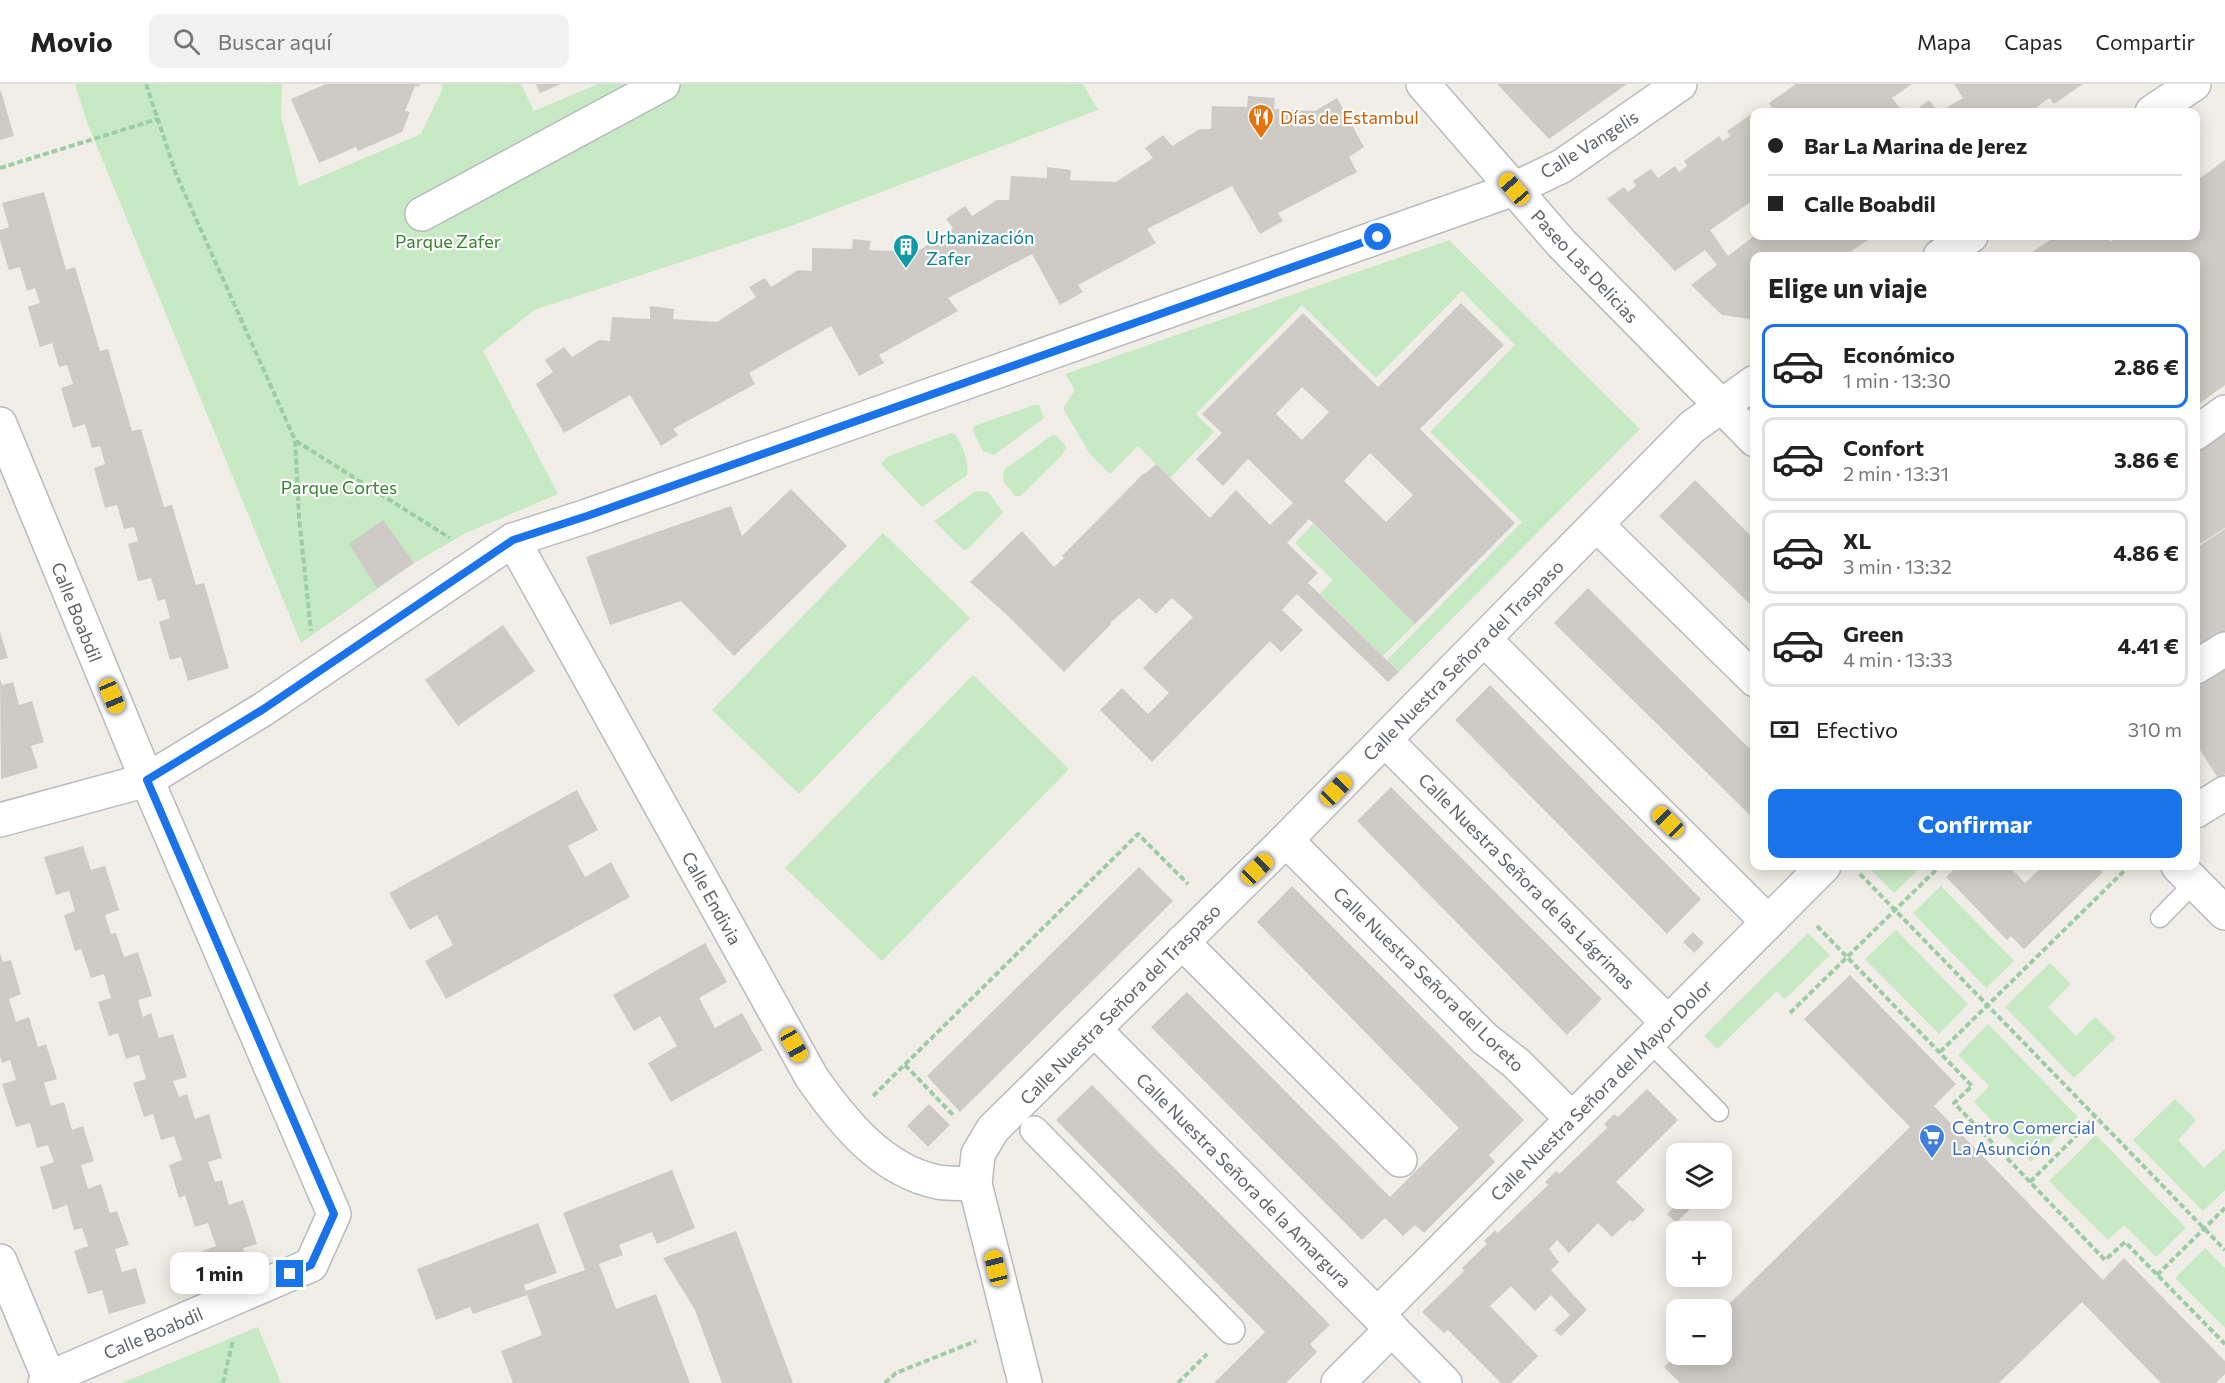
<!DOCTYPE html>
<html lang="es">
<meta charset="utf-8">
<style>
body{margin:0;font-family:Commissioner,sans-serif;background:#f2f2f2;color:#222;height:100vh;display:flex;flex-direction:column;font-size:22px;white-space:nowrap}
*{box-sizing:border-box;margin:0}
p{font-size:20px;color:#767676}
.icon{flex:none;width:33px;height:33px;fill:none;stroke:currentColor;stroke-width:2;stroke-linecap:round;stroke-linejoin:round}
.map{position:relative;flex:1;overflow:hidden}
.panel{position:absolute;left:1750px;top:168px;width:450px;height:618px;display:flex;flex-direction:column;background:#fff;border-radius:12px;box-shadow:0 3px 15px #0003}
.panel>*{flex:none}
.top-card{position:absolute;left:1750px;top:24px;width:450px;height:132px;border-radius:12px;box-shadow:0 3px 15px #0003;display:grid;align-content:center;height:132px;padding:0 18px;background:#fff}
.controls{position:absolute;left:1666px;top:1059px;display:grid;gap:12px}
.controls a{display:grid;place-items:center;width:66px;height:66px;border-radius:12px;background:#fff;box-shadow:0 3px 15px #0003;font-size:30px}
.end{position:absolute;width:27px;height:27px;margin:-14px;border:8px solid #1a73e8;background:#fff;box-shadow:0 0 0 3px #fff}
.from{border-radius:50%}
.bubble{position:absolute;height:42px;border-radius:12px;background:#fff;box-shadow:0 3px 15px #0003;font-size:20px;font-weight:700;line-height:42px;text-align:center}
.car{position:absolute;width:18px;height:36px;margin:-18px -9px;border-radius:8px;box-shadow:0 0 4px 2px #0007;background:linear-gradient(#f5c518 24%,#345 0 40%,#f5c518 0 76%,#345 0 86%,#f5c518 0)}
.top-card b{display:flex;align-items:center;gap:21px;height:57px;font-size:22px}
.top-card b+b{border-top:2px solid #e0e0e0}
.top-card i{width:15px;height:15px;background:#222}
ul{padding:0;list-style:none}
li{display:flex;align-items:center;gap:18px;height:84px;margin:0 12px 9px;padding:0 6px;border:3px solid #e0e0e0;border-radius:12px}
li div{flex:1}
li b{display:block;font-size:22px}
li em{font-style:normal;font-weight:700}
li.current{border-color:#1a73e8}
li>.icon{width:54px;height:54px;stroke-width:1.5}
h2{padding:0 18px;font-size:27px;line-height:72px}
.pay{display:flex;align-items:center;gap:15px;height:66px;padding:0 18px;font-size:22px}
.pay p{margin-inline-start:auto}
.cta{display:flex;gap:12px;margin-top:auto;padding:12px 18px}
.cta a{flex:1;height:69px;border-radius:12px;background:#1a73e8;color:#fff;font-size:24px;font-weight:700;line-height:69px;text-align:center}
header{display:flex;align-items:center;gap:36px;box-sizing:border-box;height:84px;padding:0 30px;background:#fff;border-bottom:2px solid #e0e0e0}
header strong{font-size:28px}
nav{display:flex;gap:33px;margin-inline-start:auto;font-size:21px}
.search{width:420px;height:54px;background:#f2f2f2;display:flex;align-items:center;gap:15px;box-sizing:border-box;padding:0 21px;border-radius:12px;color:#767676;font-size:22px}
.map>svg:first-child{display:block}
.green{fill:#c7e9c3}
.building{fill:#cecbc6;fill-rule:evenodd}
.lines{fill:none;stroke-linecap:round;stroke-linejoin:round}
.service-casing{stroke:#b7babe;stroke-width:21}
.pedestrian-casing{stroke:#b7babe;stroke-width:30}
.minor-casing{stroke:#b7babe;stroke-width:36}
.tertiary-casing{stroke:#b7babe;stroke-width:36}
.path{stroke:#9ccda6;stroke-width:4;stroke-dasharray:6 3;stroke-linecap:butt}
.service{stroke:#fff;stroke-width:18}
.pedestrian{stroke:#fff;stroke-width:27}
.minor{stroke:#fff;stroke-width:33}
.tertiary{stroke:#fff;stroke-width:33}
.route{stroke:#1a73e8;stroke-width:8}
.labels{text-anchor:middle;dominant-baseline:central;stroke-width:4.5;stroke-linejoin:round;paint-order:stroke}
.food-label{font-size:18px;fill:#c56008;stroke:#fff;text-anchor:start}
.street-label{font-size:18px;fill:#5e6368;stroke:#fff}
.culture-label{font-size:18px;fill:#0d838f;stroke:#fff;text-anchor:start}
.park-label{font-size:18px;fill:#368331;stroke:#fff}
.shop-label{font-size:18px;fill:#366cbe;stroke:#fff;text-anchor:start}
</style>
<header>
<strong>Movio</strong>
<div class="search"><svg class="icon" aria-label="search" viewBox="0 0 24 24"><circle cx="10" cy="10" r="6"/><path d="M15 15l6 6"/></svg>Buscar aquí</div>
<nav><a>Mapa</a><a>Capas</a><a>Compartir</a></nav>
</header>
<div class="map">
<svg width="2225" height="1299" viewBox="0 0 2225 1299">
<rect width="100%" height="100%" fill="#f1eee7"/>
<g class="green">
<polygon points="75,0 282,0 281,33 299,102 421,50 443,4 441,0 521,0 534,27 598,0 1083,0 1098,26 788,143 534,226 483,267 558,410 466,449 414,479 301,559 87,38"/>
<polygon points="1449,156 1640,345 1399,588 1387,576 1522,438 1430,348 1515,261 1462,207 1376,294 1302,221 1196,330 1214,348 1170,394 1138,362 1110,390 1089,369 1063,324 1075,306 1065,290"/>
<polygon points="1034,321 1039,321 1044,334 994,371 983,367 973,347 974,342"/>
<path d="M 951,349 L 956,351 C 963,365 969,375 967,391 L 922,423 L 881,380 L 887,373 Z"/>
<polygon points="1056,351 1066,363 1062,371 1021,412 1015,412 1003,397 1004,386 1051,352"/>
<polygon points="976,407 988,408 1003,428 968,465 963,466 934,437"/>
<polygon points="1313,440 1415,540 1383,572 1320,510 1333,496 1295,459"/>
<polygon points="883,449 970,534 799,710 712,626"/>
<polygon points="973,591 1069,685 882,877 785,784"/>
<polygon points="1876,782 1922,782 1894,809 1871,786"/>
<polygon points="1941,802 2014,877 1986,904 1913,829"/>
<polygon points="1896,846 1968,920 1939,950 1865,875"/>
<polygon points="1808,849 1830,871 1785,915 1777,907 1717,965 1704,952"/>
<polygon points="2050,879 2071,900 2048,923 2076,952 2095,933 2116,954 2074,994 2005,923"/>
<polygon points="1988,940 2078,1033 2031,1078 1974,1018 1989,1002 1958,971"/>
<polygon points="2175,1015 2196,1036 2178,1056 2204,1084 2225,1065 2225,1106 2203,1127 2133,1056"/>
<polygon points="2096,1051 2186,1144 2156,1173 2124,1141 2108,1156 2049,1097"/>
<polygon points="2205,1164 2225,1184 2225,1244 2175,1194"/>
<polygon points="258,1243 281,1299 122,1299"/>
</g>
<g class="building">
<polygon points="326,0 420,0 419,3 415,2 405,27 410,28 402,48 358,67 356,63 319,79 291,15"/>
<polygon points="536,0 561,0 540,9"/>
<polygon points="1497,0 1627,0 1549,55"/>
<polygon points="1796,0 1912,0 1892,14 1903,28 1765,28 1772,24 1769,19"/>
<polygon points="1954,0 2083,0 2054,20 2049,14 2037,23 2040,28 1939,28 1963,14"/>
<polygon points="1,7 14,52 0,56 0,8"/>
<polygon points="1248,12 1275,14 1274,25 1315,27 1337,14 1364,63 1349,73 1357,88 1278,129 1283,137 1260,150 1232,102 1147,145 1156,159 1078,201 1083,208 1060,221 1032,170 948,214 958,227 879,271 884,279 859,292 831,242 749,289 755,300 673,345 678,351 661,362 630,311 564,349 536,300 553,288 545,276 564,263 572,273 599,256 610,257 612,233 650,235 650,222 674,225 673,235 717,238 756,213 749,203 765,194 771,203 798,186 812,187 812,164 852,165 853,155 871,157 869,166 917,168 953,144 946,135 965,122 972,132 997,116 1009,116 1011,92 1047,94 1047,83 1071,86 1070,96 1116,98 1153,74 1145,64 1163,51 1172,62 1200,45 1211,45 1212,22 1247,23"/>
<polygon points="1929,16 1938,28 1913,28"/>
<polygon points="1760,24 1764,28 1755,28 1755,115 1710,146 1728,172 1754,152 1874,152 1844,172 1755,172 1755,233 1749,235 1722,231 1691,201 1717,181 1705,166 1675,187 1607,115 1624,103 1628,108 1636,102 1633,97 1651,85 1658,94 1675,82 1679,88 1687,82 1684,77 1719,52 1723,57 1730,52 1727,47"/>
<polygon points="2225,76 2225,301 2196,322 2196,172 2026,172 2056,152 2105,152 2110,158 2120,152 2196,152 2196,97"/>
<polygon points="44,108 66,186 75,183 100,267 108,265 132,347 141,345 164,423 172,421 196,501 204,499 229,584 188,597 181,573 170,576 159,538 170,534 165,515 158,517 151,494 138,497 128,460 138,457 134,443 124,445 117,421 105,424 94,384 105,380 100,362 92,364 85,340 73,344 61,304 73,300 67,281 59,283 52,259 40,263 28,223 40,219 35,204 27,207 20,183 9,186 0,156 0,146 9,143 2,119"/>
<path d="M 1461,219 L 1504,261 L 1420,345 L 1515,439 L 1415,540 L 1309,435 L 1287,459 L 1318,489 L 1308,499 L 1399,588 L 1388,598 L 1297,510 L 1282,526 L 1303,546 L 1281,568 L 1270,557 L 1152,678 L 1100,626 L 1122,604 L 1148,630 L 1169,609 L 1143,584 L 1193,533 L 1172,514 L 1156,530 L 1139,514 L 1110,539 L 1111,540 L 1064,588 L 1006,530 L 970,498 L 1022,447 L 1054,483 L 1064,474 L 1062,472 L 1144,389 L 1145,390 L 1156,380 L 1210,434 L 1236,406 L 1270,441 L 1293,419 L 1248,375 L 1223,402 L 1196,375 L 1222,349 L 1202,330 L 1303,229 L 1378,303 ZM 1302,303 L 1329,328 L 1302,356 L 1276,330 ZM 1370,369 L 1413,411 L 1386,438 L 1344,397 Z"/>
<polygon points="2225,342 2225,444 2196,462 2196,363"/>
<polygon points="1695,396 1755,456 1755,525 1659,432"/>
<polygon points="791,405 847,462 734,572 681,517 610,541 586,473 731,422 742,452"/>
<polygon points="383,436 414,479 377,504 349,460"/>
<polygon points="2225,445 2225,548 2196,566 2196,464"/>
<polygon points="1588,504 1755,670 1755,736 1554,539"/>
<polygon points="503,541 535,587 458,642 425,596"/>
<polygon points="0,548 8,574 0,576"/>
<polygon points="2225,579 2225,690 2218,694 2196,660 2196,597"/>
<polygon points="0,595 2,601 13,598 19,621 32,617 44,658 31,662 38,684 1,695"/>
<polygon points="1490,601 1701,815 1667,850 1455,636"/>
<polygon points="1391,703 1602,915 1567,951 1357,737"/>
<polygon points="577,706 598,746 568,762 585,793 611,778 630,813 446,915 425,877 453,861 437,831 410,846 389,809"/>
<polygon points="83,762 91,786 105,782 119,826 105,831 111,850 116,849 124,873 138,868 152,912 138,916 143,933 151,929 159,954 173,950 187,993 173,997 179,1013 187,1010 195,1035 209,1030 222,1074 208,1078 215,1098 222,1096 229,1121 243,1116 257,1160 243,1164 251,1189 214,1201 203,1167 216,1162 208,1139 195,1143 185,1111 179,1114 169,1081 182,1076 174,1052 161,1056 153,1030 144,1033 133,999 146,995 139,971 126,975 118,949 109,952 98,918 111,914 104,890 91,894 81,865 75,867 64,831 75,827 69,807 56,811 44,773"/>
<polygon points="1957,782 2009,782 2025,799 2043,782 2096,782 2103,788 2024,865 2011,852 2007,856 1946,793"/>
<polygon points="1139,783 1173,817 960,1028 927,992"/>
<polygon points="1292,802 1524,1036 1489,1071 1495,1078 1424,1149 1415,1141 1403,1152 1385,1134 1362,1156 1151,943 1187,908 1390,1113 1459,1044 1257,838"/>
<polygon points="1693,848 1704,859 1694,869 1683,858"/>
<polygon points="705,859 727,898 699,914 715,944 742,929 763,966 671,1018 648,979 677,962 660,932 634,947 613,911"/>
<polygon points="0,869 3,878 11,876 21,910 9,915 16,938 29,933 38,963 46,960 57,995 44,999 51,1022 64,1018 72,1046 83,1042 94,1077 81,1081 88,1105 101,1100 110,1129 117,1127 129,1161 115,1165 122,1188 136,1184 146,1219 109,1230 102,1206 88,1210 74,1167 88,1162 82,1144 74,1146 67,1121 53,1126 40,1083 54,1078 48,1061 37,1064 30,1039 16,1043 2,1000 16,996 10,976 2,979 0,972"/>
<polygon points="1850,891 1956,1000 1934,1022 2103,1196 2124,1174 2225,1277 2225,1290 2216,1299 2161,1299 2082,1218 1999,1299 1680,1299 1664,1283 1677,1270 1722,1270 1722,1227 1910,1043 1804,935"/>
<polygon points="1092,1001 1330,1241 1310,1260 1317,1268 1286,1299 1214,1299 1265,1248 1056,1036"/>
<polygon points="1647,1005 1678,1036 1616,1098 1645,1126 1633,1138 1630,1136 1612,1153 1598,1139 1569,1169 1557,1156 1549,1165 1559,1178 1551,1186 1587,1226 1561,1252 1554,1246 1570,1231 1551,1211 1535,1227 1511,1202 1490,1222 1538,1272 1511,1299 1501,1299 1448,1246 1444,1249 1422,1228 1464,1187 1462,1184 1487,1160 1484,1157 1495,1146 1498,1149 1548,1101 1545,1098 1556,1087 1559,1090 1607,1044 1604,1040 1614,1030 1618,1033"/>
<polygon points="929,1020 950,1041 928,1063 907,1042"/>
<polygon points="1722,1079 1729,1087 1722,1094"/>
<polygon points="672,1086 695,1144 657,1160 652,1148 619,1161 623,1171 599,1180 616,1225 656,1210 690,1299 513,1299 501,1267 542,1251 527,1211 473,1230 470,1223 436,1236 417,1185 538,1139 557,1189 524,1201 526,1207 585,1186 563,1129"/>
<polygon points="1682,1114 1701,1114 1676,1139 1667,1130"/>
<polygon points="736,1147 793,1299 722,1299 695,1226 663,1174"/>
</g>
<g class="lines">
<defs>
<g id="service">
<polyline points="2160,834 2194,799"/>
<polyline points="1649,958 1719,1028"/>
</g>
<polyline id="pedestrian" points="1034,1046 1231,1246"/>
<g id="minor">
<polyline points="2152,28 2194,0"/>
<polyline points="422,130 663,0"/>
<polyline points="1940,172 1971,152"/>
<polyline points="0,340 147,696 334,1130 311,1181 49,1294 45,1299"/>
<polyline points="2196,349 2225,328"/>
<polyline points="1597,441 1755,596"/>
<path d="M 513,456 L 812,994 C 843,1038 882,1087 938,1098 C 949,1100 963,1099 975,1100"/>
<polyline points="1484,555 1768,838"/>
<polyline points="2196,583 2225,565"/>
<polyline points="1385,656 1668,939"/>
<polyline points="2196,727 2225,709"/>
<polyline points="0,736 147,696 262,626 513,456 587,432 1514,105 1562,82 1680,0"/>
<polyline points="1286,756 1485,955 1516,979 1572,1035"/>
<polyline points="1182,858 1400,1076"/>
<polyline points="1095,946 1445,1299"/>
<polyline points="1378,1230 1824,782"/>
<polyline points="1025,1299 975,1100 978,1070 993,1045 1286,756 1692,343 1755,298"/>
<polyline points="1338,1299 1392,1245"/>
</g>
<g id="tertiary">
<polyline points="1423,0 1562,160 1755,356"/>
<polyline points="2178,782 2225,829"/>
<polyline points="0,1177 51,1299"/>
</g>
</defs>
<use href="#service" class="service-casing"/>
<use href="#pedestrian" class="pedestrian-casing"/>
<use href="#minor" class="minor-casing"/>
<use href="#tertiary" class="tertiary-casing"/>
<g class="path">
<polyline points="146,0 176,90 295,356 299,433 311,547"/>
<polyline points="0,84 158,35"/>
<polyline points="296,357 450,454"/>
<polyline points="1860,790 2225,1166"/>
<polyline points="1817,842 1972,1002 1954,1019 2105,1176 2125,1158 2225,1260"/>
<polyline points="1790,929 1940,782"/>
<polyline points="1940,968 2124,787"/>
<polyline points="905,981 955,1033"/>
<polyline points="873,1012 1138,750 1188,800"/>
<polyline points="2030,1098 2095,1033"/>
<polyline points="2157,1191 2225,1124"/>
<polyline points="223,1299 233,1256"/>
<polyline points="885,1299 896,1289 976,1257"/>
<polyline points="1178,1299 1207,1270"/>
</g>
<use href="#service" class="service"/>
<use href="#pedestrian" class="pedestrian"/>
<use href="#minor" class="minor"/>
<use href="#tertiary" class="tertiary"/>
</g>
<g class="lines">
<polyline class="route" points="290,1190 311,1181 334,1130 147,696 262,626 513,456 587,432 1378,153"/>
</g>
<defs>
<symbol id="restaurant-pin" viewBox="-11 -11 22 30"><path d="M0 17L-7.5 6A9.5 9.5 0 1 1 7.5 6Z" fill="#e8710a" stroke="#fff"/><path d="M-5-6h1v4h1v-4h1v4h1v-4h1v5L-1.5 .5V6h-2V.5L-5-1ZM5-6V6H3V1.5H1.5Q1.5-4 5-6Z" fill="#fff"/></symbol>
<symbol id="building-pin" viewBox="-11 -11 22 30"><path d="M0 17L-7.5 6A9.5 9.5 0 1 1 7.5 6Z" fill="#0f9aa8" stroke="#fff"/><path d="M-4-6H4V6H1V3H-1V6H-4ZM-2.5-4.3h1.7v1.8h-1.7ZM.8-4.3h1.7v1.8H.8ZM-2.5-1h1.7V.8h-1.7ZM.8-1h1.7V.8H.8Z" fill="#fff"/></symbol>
<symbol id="supermarket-pin" viewBox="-11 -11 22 30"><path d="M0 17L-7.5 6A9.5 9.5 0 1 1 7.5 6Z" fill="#3f7fe0" stroke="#fff"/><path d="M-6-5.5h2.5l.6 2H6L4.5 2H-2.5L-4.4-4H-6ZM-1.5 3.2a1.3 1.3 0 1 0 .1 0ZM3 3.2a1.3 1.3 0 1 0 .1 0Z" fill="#fff"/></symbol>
</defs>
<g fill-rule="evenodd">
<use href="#restaurant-pin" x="1246" y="18" width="30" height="40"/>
<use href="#building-pin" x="891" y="148" width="30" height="40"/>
<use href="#supermarket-pin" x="1917" y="1038" width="30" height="40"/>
</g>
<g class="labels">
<g class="food-label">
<text x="1280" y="33">Días de Estambul</text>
</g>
<g class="street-label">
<text transform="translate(1589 60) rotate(-32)">Calle Vangelis</text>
<text transform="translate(1585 182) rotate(47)">Paseo Las Delicias</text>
<text transform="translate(77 528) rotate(68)">Calle Boabdil</text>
<text transform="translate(1463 576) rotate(-45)">Calle Nuestra Señora del Traspaso</text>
<text transform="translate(1527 797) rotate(45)">Calle Nuestra Señora de las Lágrimas</text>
<text transform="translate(712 814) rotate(61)">Calle Endivia</text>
<text transform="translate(1429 895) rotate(44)">Calle Nuestra Señora del Loreto</text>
<text transform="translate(1120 920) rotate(-45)">Calle Nuestra Señora del Traspaso</text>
<text transform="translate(1601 1006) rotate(-45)">Calle Nuestra Señora del Mayor Dolor</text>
<text transform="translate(1244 1096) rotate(45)">Calle Nuestra Señora de la Amargura</text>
<text transform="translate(153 1249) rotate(-23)">Calle Boabdil</text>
</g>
<g class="culture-label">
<text x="926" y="153">Urbanización<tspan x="926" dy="21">Zafer</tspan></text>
</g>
<g class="park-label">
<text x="448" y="157">Parque Zafer</text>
<text x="339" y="403">Parque Cortes</text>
</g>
<g class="shop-label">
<text x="1952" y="1043">Centro Comercial<tspan x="1952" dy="21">La Asunción</tspan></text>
</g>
</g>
</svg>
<div class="controls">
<a><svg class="icon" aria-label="layers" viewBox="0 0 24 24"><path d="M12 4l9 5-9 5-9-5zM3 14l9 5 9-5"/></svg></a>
<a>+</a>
<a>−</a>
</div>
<i class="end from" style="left:1378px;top:153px"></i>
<i class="end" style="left:290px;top:1190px"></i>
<div class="bubble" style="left:170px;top:1168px;width:99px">1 min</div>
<i class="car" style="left:1514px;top:105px;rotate:319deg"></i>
<i class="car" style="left:112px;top:612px;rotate:157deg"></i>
<i class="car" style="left:1336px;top:706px;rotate:44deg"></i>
<i class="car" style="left:1668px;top:738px;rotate:315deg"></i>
<i class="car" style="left:1257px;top:785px;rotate:46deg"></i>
<i class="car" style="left:794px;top:961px;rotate:151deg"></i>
<i class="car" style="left:996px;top:1184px;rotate:346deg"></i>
<div class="top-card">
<b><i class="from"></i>Bar La Marina de Jerez</b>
<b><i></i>Calle Boabdil</b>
</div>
<section class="panel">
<h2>Elige un viaje</h2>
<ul>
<li class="current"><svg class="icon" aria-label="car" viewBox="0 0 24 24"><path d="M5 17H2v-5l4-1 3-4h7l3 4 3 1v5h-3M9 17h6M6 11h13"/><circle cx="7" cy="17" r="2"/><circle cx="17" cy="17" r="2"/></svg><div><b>Económico</b><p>1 min · 13:30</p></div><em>2.86 €</em></li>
<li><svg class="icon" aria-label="car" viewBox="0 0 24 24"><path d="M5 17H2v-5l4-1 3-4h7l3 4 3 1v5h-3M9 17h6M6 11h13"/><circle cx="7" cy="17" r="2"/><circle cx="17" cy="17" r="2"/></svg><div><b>Confort</b><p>2 min · 13:31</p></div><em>3.86 €</em></li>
<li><svg class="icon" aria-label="car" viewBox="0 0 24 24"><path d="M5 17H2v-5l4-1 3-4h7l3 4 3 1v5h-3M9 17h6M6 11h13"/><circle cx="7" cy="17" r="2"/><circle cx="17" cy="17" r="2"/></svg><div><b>XL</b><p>3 min · 13:32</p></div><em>4.86 €</em></li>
<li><svg class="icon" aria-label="car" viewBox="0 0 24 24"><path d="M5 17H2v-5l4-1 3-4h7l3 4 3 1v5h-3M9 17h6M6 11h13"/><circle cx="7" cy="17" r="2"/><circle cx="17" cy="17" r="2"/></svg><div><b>Green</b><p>4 min · 13:33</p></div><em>4.41 €</em></li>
</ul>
<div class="pay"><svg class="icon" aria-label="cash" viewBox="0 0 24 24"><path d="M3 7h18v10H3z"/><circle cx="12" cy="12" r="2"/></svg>Efectivo<p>310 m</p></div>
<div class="cta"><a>Confirmar</a></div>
</section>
</div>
